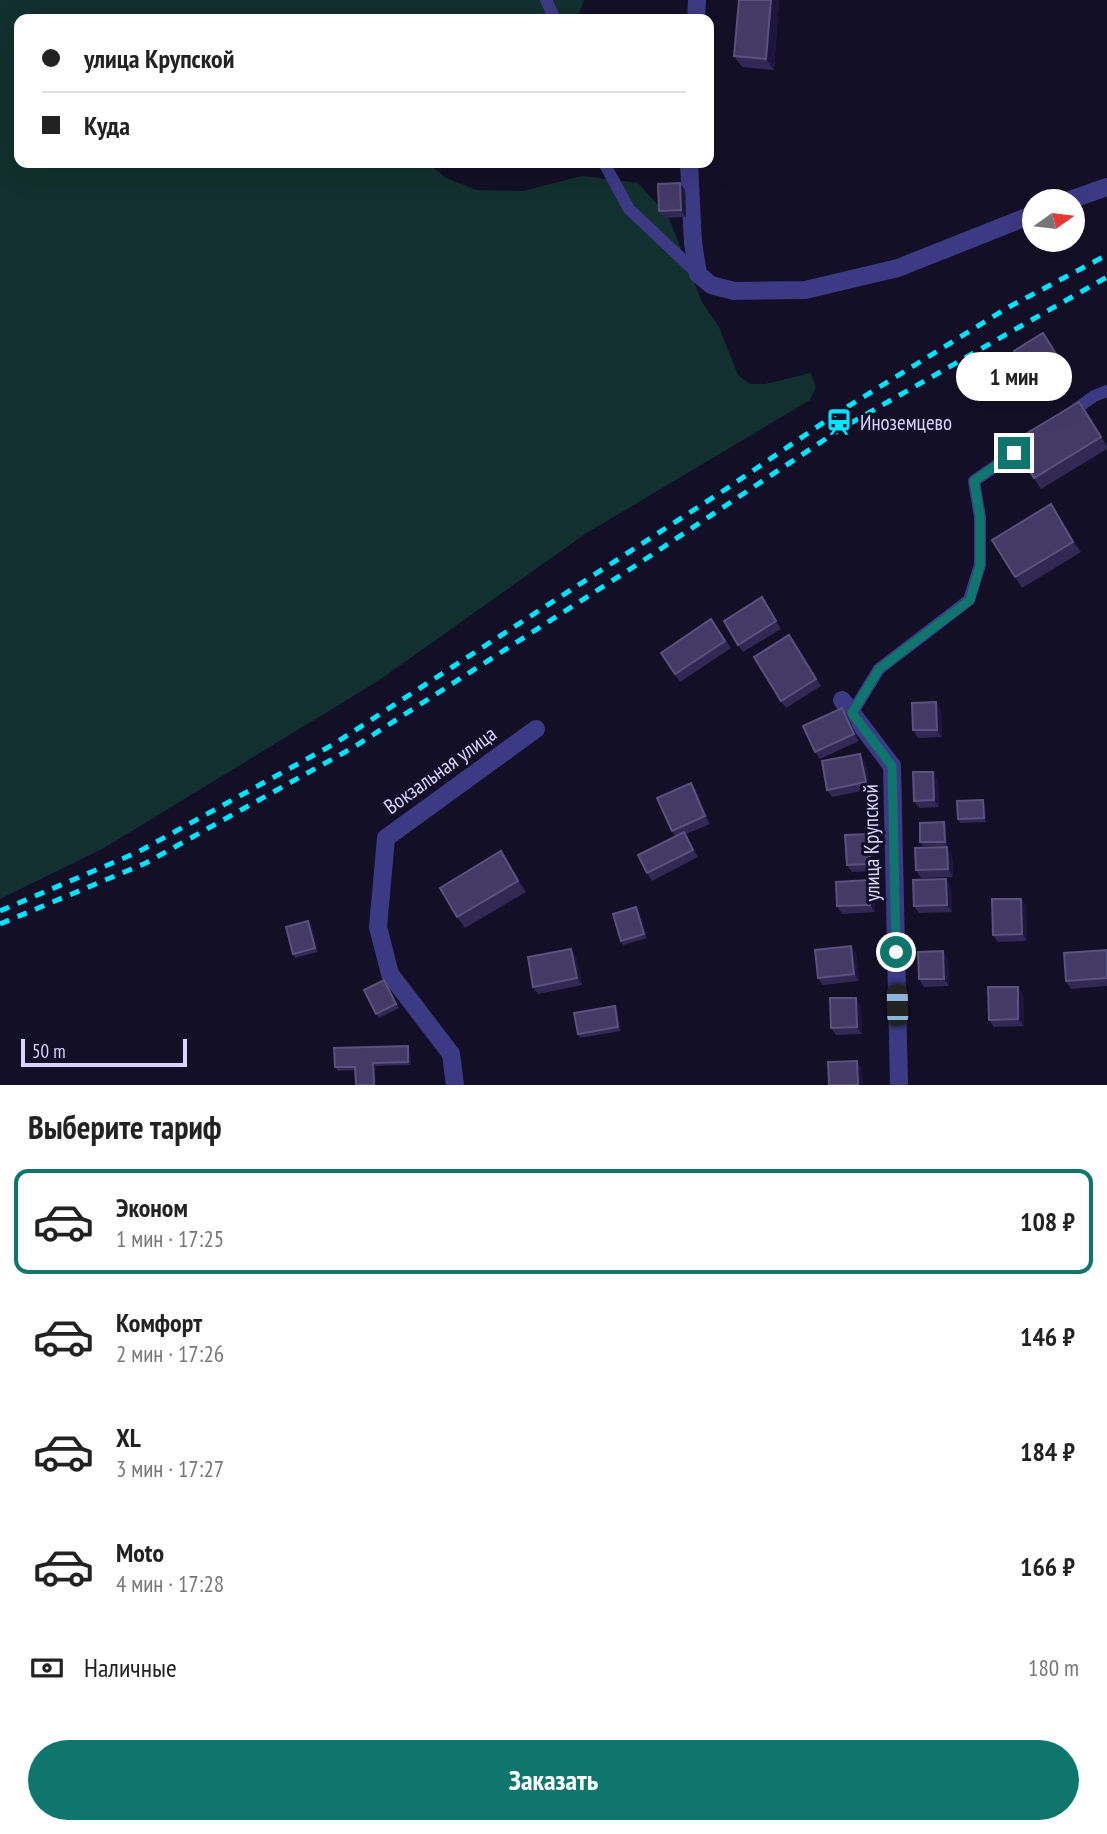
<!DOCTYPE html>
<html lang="ru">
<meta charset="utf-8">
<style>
body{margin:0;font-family:"PT Sans Narrow",sans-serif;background:#f6f6f6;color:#222;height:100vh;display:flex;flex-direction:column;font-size:26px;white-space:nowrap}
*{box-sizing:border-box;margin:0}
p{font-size:23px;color:#767676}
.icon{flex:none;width:38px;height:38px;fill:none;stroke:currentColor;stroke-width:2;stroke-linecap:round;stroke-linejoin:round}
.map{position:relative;height:1085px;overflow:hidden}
.drawer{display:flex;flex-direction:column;background:#fff;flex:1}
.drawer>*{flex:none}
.top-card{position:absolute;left:14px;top:14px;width:700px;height:154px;border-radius:14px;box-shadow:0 7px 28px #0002;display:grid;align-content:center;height:154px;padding:0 28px;background:#fff}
.needle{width:46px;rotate:76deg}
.controls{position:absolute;left:1022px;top:189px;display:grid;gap:14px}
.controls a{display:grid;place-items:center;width:63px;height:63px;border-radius:50%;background:#fff;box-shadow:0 7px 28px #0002;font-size:35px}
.scale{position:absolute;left:21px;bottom:18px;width:166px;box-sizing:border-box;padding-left:7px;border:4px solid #d9d4ff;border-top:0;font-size:19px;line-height:24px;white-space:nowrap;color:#d9d4ff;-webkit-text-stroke:5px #130f26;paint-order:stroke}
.end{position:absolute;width:32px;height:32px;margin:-16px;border:9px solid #0f766e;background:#fff;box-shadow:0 0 0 4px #fff}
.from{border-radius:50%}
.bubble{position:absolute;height:49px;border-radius:24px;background:#fff;box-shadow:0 7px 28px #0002;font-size:23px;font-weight:700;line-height:49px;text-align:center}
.car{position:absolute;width:21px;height:42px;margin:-21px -10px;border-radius:9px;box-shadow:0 0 5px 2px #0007;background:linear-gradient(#222 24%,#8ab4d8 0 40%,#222 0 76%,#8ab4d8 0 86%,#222 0)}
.top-card b{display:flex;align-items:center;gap:24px;height:66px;font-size:26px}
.top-card b+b{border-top:2px solid #e0e0e0}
.top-card i{width:18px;height:18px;background:#222}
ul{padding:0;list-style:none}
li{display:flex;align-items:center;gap:21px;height:105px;margin:0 14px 10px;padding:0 14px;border:4px solid transparent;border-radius:14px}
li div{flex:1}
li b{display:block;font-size:26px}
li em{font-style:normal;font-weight:700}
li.active{border-color:#0f766e}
li>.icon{width:63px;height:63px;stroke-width:1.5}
h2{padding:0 28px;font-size:32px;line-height:84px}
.pay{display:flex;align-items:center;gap:18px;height:77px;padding:0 28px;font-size:26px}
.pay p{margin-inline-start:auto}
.action{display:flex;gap:14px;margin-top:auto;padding:14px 28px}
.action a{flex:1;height:80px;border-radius:42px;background:#0f766e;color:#fff;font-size:28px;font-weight:700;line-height:80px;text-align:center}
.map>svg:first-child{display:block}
.green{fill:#12302f}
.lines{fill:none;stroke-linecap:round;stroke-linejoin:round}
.service{stroke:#3d3a85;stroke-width:12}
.minor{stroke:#3d3a85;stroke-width:18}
.rail{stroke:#00e5ff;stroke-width:5;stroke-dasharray:10 9;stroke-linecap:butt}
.wall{fill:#312854}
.shaded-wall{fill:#1d163a}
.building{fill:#433a66;stroke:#5a527e;stroke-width:2}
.route{stroke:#0f766e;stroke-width:9}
.labels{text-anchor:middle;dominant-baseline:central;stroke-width:6;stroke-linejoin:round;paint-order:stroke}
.poi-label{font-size:21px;fill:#d9d4ff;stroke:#130f26;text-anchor:start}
.street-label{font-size:21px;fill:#d9d4ff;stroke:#130f26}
</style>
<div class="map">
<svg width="1107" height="1085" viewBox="0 0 1107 1085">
<rect width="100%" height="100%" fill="#130f26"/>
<polygon class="green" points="0,0 584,0 577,19 19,19 19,163 428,163 446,178 477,190 523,191 582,176 638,183 668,216 702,302 719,327 738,375 750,384 765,384 811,373 816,387 810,400 585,534 378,681 104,848 0,899"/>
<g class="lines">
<g class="service">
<polyline points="546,0 555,19"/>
<polyline points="604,163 629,209 698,274"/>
<polyline points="1069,414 1094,396 1107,391"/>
<polyline points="852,713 879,669 969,600 980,565 980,517 974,481 1029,443"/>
</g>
<g class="minor">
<polyline points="696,19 697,0"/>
<polyline points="689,163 693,243 698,274 711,285 734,291 805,290 898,268 1034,214"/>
<polyline points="1067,201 1107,187"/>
<polyline points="842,700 892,766 899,1085"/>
<polyline points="455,1085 451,1054 390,974 378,927 386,838 536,729"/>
</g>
<g class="rail">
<polyline points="0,911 138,852 334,744 726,489 836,414 1007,308 1107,255"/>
<polyline points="0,924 146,863 354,747 635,566 842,428 1107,277"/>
</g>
</g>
<g class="wall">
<polygon points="739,0 779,0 774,70 742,67 734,56"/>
<polygon points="685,190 686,217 664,218 659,211"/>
<polygon points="1048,340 1066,369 1037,387 1032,380"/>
<polygon points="1087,412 1107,446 1107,449 1041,489 1034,478"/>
<polygon points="1058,515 1081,552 1022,588 1015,577"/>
<polygon points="767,605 781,629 743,652 738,645"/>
<polygon points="711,619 731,648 680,682 661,653"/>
<polygon points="789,635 821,686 786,708 781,701"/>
<polygon points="936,702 941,710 942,737 918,738 913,730"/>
<polygon points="847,715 859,741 820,759 815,752"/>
<polygon points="865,761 871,789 832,797 827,790"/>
<polygon points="938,779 939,807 919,808 914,801"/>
<polygon points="691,783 696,790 710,824 686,834 698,857 652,881 647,873 675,836 672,831"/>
<polygon points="983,800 985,804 986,822 960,823 958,819"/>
<polygon points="946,826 947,846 923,846 920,842"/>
<polygon points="869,834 874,841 875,871 852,872 847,865"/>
<polygon points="952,854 953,877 921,878 916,870"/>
<polygon points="508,862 526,892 465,928 457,917"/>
<polygon points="951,887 952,912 919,913 914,906"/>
<polygon points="874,888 875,912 842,914 837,906"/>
<polygon points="1021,899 1026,906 1027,941 998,942 993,935"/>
<polygon points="639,910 647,938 623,945 621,941"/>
<polygon points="311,924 318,952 295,958 293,954"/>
<polygon points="1107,950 1107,986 1071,989 1066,981"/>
<polygon points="856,953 859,981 823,985 818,978"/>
<polygon points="576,956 582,985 538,994 533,987"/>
<polygon points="948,958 949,986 924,987 919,979"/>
<polygon points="386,984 399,1008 379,1018 376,1014"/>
<polygon points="1023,994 1024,1026 994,1027 989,1020"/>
<polygon points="861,1005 862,1034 836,1035 831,1028"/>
<polygon points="615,1006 617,1009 621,1031 580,1038 578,1034"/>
<polygon points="410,1050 411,1065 376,1066 355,1070 338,1071 335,1067"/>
</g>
<g class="shaded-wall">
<polygon points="771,0 779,0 774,70 766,59"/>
<polygon points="680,183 685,190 686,217 681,210"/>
<polygon points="1079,402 1087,412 1107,446 1101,437"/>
<polygon points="1051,504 1058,515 1081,552 1073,542"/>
<polygon points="936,702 941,710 942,737 937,730"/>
<polygon points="842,708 847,715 859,741 854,734"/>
<polygon points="860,754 865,761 871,789 866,782"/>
<polygon points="933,772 938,779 939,807 934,800"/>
<polygon points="691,783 696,790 710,824 705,816"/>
<polygon points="983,800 985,804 986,822 984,818"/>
<polygon points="944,822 946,826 947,846 945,842"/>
<polygon points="684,832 689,839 698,857 693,850"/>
<polygon points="869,834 874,841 875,871 870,864"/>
<polygon points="947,847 952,854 953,877 948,869"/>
<polygon points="501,851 508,862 526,892 518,881"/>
<polygon points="946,879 951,887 952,912 947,905"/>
<polygon points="869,880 874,888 875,912 870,905"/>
<polygon points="1021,899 1026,906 1027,941 1022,934"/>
<polygon points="636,907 639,910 647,938 644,934"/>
<polygon points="308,921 311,924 318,952 315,948"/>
<polygon points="851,946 856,953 859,981 854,974"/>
<polygon points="571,949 576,956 582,985 577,978"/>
<polygon points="943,951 948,958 949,986 944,979"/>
<polygon points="1018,987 1023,994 1024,1026 1018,1019"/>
<polygon points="856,998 861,1005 862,1034 857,1027"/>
<polygon points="615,1006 617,1009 621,1031 618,1027"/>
<polygon points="408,1046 410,1050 411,1065 408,1062"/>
<polygon points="857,1061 862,1068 863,1085 858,1085"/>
<polygon points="373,1063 376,1066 376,1085 374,1085"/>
</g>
<g class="building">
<polygon points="739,0 771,0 766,59 734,56"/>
<polygon points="680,183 681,210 659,211 658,184"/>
<polygon points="1043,333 1061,362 1032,380 1014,351"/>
<polygon points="1079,402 1101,437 1034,478 1012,442"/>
<polygon points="1051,504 1073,542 1015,577 992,540"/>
<polygon points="762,597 776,621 738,645 724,621"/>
<polygon points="711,619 725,641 675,674 661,653"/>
<polygon points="789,635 816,679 781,701 754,657"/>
<polygon points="936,702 937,730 913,730 912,703"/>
<polygon points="842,708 854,734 815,752 803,726"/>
<polygon points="860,754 866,782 827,790 822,761"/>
<polygon points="913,772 933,772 934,800 914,801"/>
<polygon points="691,783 705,816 672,831 657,798"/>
<polygon points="983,800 984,818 958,819 957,801"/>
<polygon points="944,822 945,842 920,842 920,823"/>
<polygon points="684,832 693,850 647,873 638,855"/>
<polygon points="869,834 870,864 847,865 845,835"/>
<polygon points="947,847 948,869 916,870 915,848"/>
<polygon points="501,851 518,881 457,917 440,888"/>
<polygon points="946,879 947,905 914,906 913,880"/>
<polygon points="869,880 870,905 837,906 836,882"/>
<polygon points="992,899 1021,899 1022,934 993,935"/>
<polygon points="636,907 644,934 621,941 613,914"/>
<polygon points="308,921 315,948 293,954 286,927"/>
<polygon points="851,946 854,974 818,978 815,950"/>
<polygon points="571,949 577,978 533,987 528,957"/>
<polygon points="1107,950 1107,978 1066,981 1064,953"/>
<polygon points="943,951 944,979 919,979 918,952"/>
<polygon points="384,980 396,1004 376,1014 364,990"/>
<polygon points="988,987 1018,987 1018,1019 989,1020"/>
<polygon points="830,998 856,998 857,1027 831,1028"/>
<polygon points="615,1006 618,1027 578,1034 574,1013"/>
<polygon points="408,1046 408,1062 373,1063 374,1085 356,1085 355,1067 335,1067 334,1048"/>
<polygon points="857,1061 858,1085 829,1085 828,1062"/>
</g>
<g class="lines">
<polyline class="route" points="896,952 892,766 852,713 879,669 970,600 980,565 980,517 974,481 1014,453"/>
</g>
<defs>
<symbol id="station-bare" viewBox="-9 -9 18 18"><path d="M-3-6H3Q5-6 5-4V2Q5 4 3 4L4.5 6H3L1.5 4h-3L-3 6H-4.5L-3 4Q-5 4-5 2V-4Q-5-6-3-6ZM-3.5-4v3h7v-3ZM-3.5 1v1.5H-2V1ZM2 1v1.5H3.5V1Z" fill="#00e5ff" stroke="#130f26" stroke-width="2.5" paint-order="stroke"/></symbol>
</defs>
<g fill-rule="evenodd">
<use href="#station-bare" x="820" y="403" width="38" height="38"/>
</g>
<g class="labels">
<g class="poi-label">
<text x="860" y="422">Иноземцево</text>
</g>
<g class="street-label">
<text transform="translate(440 770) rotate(-36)">Вокзальная улица</text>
<text transform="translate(871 843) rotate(-91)">улица Крупской</text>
</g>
</g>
</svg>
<div class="controls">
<a><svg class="needle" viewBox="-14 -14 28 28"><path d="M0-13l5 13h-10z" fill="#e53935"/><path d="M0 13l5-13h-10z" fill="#767676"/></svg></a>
</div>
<div class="scale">50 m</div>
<i class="end from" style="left:896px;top:952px"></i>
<i class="end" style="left:1014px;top:453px"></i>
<div class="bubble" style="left:956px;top:352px;width:116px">1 мин</div>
<i class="car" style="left:897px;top:1005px;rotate:359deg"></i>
<div class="top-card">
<b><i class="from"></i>улица Крупской</b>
<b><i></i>Куда</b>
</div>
</div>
<section class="drawer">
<h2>Выберите тариф</h2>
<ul>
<li class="active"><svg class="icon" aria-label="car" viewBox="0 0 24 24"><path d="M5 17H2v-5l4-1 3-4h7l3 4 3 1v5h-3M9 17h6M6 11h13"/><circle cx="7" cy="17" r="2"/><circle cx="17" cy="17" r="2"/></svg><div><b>Эконом</b><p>1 мин · 17:25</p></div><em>108 ₽</em></li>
<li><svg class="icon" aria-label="car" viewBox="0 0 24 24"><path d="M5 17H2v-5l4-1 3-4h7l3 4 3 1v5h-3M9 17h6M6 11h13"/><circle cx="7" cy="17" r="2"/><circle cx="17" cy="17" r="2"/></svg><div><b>Комфорт</b><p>2 мин · 17:26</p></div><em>146 ₽</em></li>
<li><svg class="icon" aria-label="car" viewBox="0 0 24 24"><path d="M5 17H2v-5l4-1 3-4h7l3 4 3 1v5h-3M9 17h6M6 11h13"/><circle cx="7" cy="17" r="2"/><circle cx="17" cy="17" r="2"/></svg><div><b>XL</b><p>3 мин · 17:27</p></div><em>184 ₽</em></li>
<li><svg class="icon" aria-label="car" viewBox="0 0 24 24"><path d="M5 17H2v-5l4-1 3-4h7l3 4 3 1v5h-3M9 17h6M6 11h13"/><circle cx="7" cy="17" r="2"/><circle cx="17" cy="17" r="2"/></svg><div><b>Moto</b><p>4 мин · 17:28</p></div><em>166 ₽</em></li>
</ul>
<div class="pay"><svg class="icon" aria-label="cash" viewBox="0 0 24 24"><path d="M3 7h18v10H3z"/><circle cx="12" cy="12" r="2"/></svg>Наличные<p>180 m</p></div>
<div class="action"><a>Заказать</a></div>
</section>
